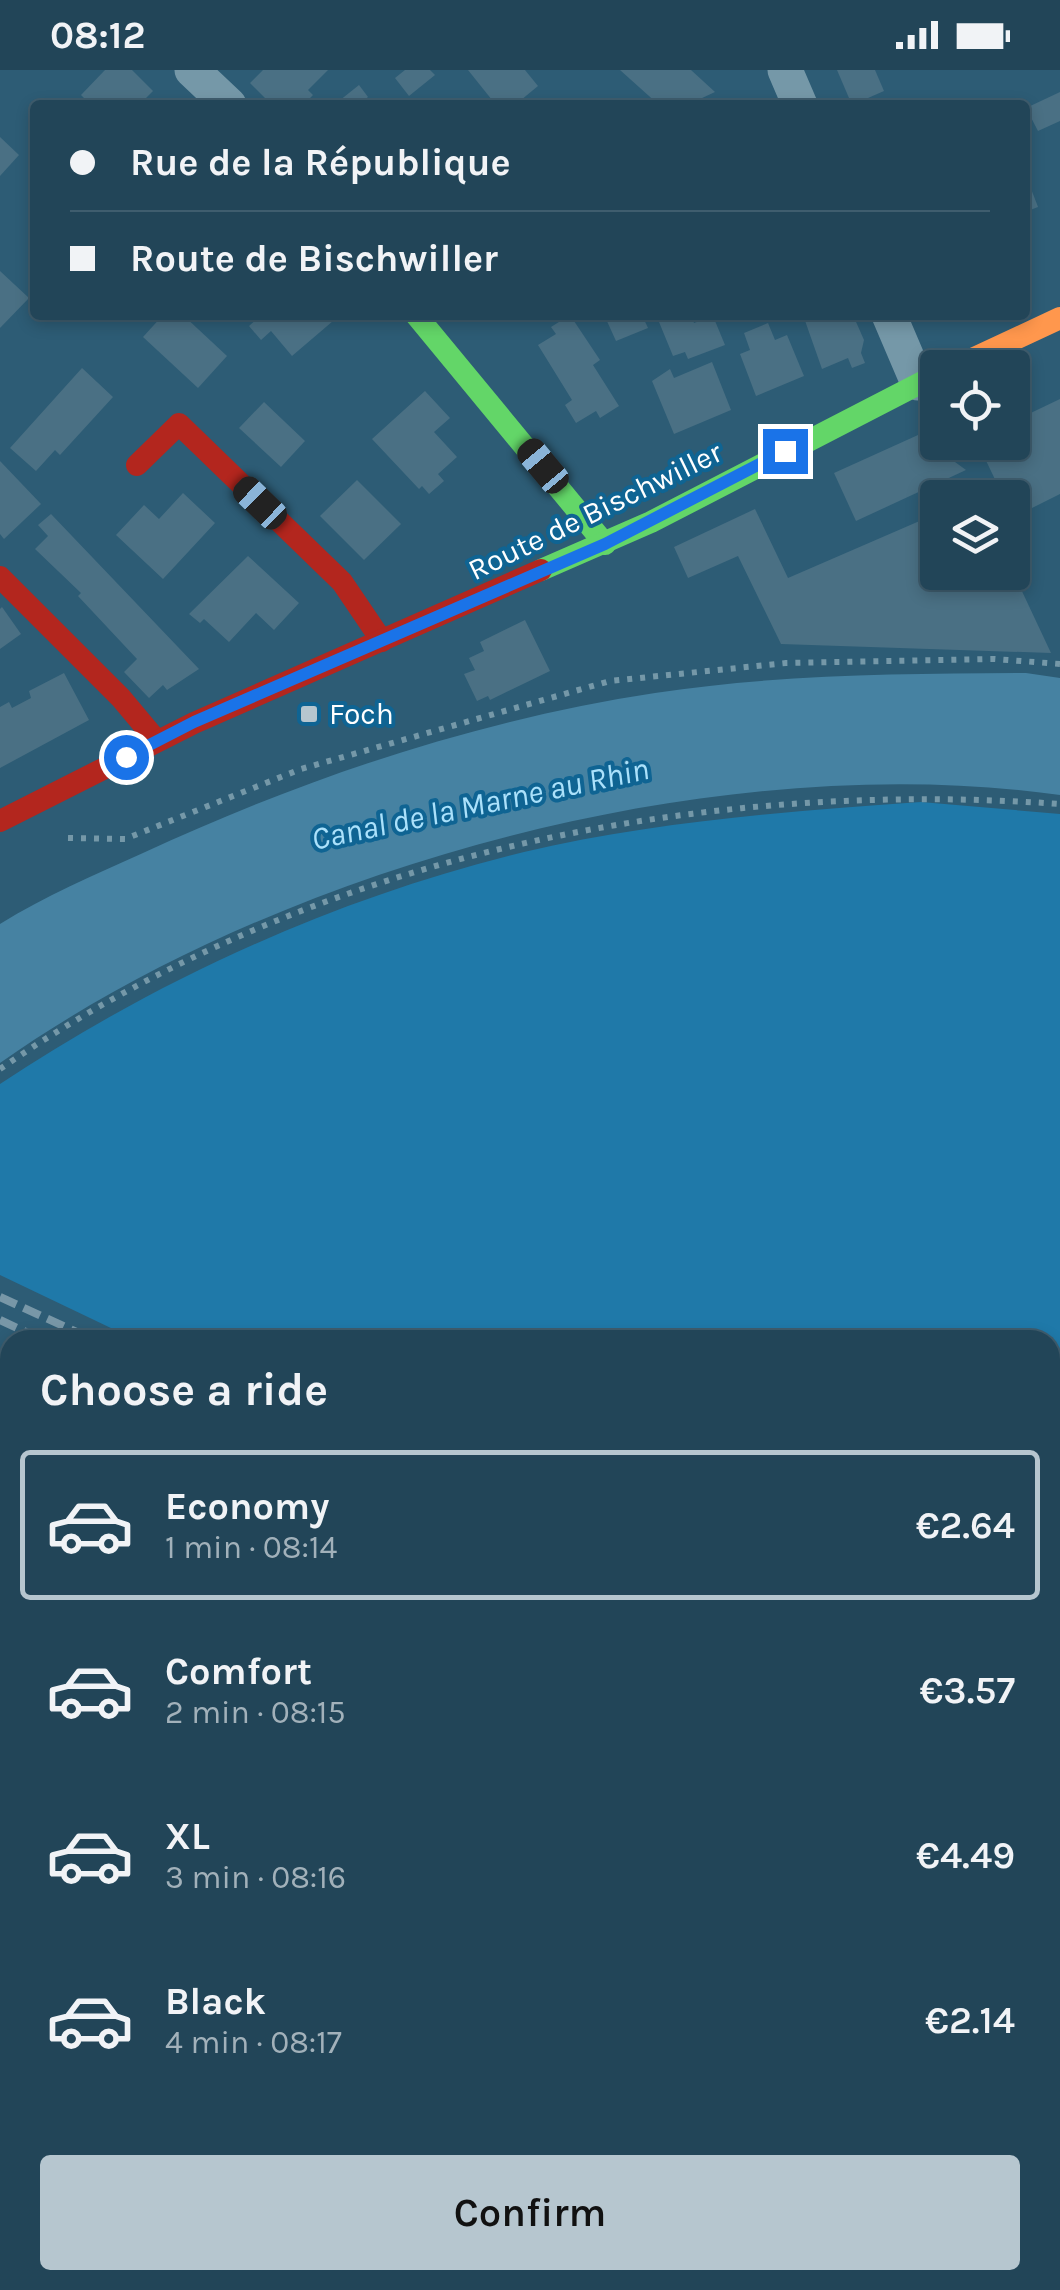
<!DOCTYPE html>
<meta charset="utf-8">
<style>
body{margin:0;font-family:Karla,sans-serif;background:#2a4c5e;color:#f1f3f6;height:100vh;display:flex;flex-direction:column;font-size:38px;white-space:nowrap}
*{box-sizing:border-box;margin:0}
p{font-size:32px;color:#a2b1ba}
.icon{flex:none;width:55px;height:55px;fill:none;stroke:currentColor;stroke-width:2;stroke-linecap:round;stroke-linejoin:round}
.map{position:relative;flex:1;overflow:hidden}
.panel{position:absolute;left:0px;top:1260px;width:1060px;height:960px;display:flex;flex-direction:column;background:#224558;border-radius:30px 30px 0 0;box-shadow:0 5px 15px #0003,0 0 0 2px #3f5d6e}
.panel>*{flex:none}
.banner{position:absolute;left:30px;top:30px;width:1000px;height:220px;border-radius:10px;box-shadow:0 5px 15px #0003,0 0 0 2px #3f5d6e;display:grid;align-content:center;height:220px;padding:0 40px;background:#224558}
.buttons{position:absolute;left:920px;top:280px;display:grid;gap:20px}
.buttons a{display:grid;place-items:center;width:110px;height:110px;border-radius:10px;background:#224558;box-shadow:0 5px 15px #0003,0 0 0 2px #3f5d6e;font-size:50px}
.end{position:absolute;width:45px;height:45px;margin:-22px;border:12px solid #1a73e8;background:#fff;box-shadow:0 0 0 5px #fff}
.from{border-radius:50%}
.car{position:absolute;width:30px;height:60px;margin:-30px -15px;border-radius:12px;box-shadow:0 0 8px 2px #0007;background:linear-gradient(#222 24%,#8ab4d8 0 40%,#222 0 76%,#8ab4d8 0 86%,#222 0)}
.banner b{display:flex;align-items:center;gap:35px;height:95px;font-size:38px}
.banner b+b{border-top:2px solid #3f5d6e}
.banner i{width:25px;height:25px;background:#f1f3f6}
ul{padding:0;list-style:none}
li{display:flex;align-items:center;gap:30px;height:150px;margin:0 20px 15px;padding:0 20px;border:5px solid transparent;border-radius:10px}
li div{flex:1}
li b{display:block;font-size:38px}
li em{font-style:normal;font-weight:600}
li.active{border-color:#b6c6cf}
li>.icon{width:90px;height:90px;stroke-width:1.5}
h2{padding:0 40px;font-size:45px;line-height:120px}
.cta{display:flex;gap:20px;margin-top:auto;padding:20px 40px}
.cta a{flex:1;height:115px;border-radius:10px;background:#b6c6cf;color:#111;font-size:40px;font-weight:600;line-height:115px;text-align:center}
.status{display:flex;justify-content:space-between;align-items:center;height:70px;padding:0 50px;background:#224558;direction:ltr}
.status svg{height:28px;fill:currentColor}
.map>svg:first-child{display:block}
.green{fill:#1f79a9}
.water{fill:#4682a2}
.building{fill:#4a7084}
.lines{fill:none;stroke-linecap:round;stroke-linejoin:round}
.path{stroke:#7598a8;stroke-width:6;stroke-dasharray:5 8;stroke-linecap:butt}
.lane{stroke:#7598a8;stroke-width:18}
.street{stroke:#7598a8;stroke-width:35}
.fast{stroke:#63d668;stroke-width:22}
.slow{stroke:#ff974d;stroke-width:22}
.jam{stroke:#b3261e;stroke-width:22}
.rail{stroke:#7897a7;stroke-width:8;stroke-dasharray:18 8;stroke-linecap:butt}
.route{stroke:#1a73e8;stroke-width:12}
.poi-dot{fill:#b6c6cf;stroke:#0f6493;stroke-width:4}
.labels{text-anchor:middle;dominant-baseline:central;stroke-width:8;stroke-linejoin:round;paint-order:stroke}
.street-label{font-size:30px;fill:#fff;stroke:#0f6493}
.poi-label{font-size:30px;fill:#fff;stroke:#0f6493;text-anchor:start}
.water-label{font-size:32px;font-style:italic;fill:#abe1fb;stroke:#0f6493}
</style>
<div class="status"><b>08:12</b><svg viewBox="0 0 49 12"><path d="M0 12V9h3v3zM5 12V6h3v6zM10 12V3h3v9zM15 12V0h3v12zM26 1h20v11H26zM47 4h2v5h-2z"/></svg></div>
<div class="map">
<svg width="1060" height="2220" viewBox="0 0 1060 2220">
<rect width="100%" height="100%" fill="#2d5c75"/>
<path class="green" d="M 921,732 L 1060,744 L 1060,1714 L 1050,1709 L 1050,1270 L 136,1270 L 0,1205 L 0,1014 C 160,908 336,828 524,782 C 651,752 791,741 921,732 Z"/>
<path class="water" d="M 1026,603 L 1060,608 L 1060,725 C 717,677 281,795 0,993 L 0,854 C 45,826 94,805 143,783 C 305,708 477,650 655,623 C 778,604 902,604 1026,603 Z"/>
<g class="building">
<polygon points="105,0 132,0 153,21 139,35 91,35 81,25"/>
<polygon points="263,0 328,0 308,20 313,25 303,35 272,35 250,13"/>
<polygon points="405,0 430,0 435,5 409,26 395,8"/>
<polygon points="468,0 525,0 538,16 515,35 496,35"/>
<polygon points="620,0 691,0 715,22 687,35 659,35"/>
<polygon points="837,0 875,0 884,21 852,35"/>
<polygon points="359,15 368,27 358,35 334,35"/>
<polygon points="1060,22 1060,51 1038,61 1026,38"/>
<polygon points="0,67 19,85 0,106"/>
<polygon points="1025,103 1038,137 1025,142"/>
<polygon points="0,201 29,228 0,258"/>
<polygon points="163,245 183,245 227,286 198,318 143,267"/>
<polygon points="256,245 340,245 292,286 271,261 261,270 249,256 258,248"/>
<polygon points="570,245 600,290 593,295 619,336 600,348 596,341 576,353 565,335 572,330 538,275 556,264 551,257"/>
<polygon points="616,245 642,245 648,258 616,271 606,249"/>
<polygon points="676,245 691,245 694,253 713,246 725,275 688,289 685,282 673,286 659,252"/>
<polygon points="803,245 853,245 864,270 861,283 865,293 852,298 848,288 822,299"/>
<polygon points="768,253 775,270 787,265 804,306 756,326 740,284 750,280 744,263"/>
<polygon points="712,292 731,340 674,364 652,311 670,299 674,308"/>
<polygon points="82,298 113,327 60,385 55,380 36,401 10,378"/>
<polygon points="425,321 450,348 434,362 457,387 438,404 444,411 429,424 422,416 419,419 372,369"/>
<polygon points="1060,329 1060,424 1014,447 1012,428 1004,428 977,372 1012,372 1012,352"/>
<polygon points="264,332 305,371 281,397 239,358"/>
<polygon points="918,365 966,400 856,451 834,403"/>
<polygon points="0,391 41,434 4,469 0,464"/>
<polygon points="357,410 401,454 364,490 320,446"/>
<polygon points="183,423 215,453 163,509 116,465 144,435 159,449"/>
<polygon points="755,439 788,508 938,443 938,502 1013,502 1051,583 781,574 738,486 688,508 674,477"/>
<polygon points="51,444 199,599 167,620 163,615 149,628 124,602 137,589 78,526 81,523 35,479 48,466 38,455"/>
<polygon points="248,486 299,533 274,560 256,543 229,572 204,549 200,553 189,544"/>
<polygon points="2,537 21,564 0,579 0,539"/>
<polygon points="525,550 550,601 490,630 488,626 477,631 464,604 475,600 469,588 484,581 480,572"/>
<polygon points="64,603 89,650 0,698 0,637 9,632 12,638 31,628 29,621"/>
<polygon points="0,1464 10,1466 10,1630 0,1628"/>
<polygon points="0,1895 10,1897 10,2034 0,2029"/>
</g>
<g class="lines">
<g class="path">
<polyline points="68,768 125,769 301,699 610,611 786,593 995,589 1060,594"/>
<path d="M 0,999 C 307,787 692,708 1060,734"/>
<polyline points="1050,1631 1060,1632"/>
<polyline points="0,1662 10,1666"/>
</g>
<g class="lane">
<polyline points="1050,1891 1060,1897"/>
<polyline points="423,2210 427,2220"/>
<polyline points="493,2220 498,2210"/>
<polyline points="516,2220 521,2210"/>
<polyline points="549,2220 554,2210"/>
</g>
<g class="street">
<polyline points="192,0 229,35"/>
<polyline points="785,0 800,35"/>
<polyline points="889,245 918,313"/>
<polyline points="0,1747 10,1736"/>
<polyline points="0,1803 10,1821"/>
<polyline points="0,2162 10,2168"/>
<polyline points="85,2210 103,2220"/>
</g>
<g class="fast">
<polyline points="416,245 605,474"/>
<polyline points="541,500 651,452 938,304"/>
</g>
<g class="slow">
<polyline points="953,298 1060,248"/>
<polyline points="31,2210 49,2220"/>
</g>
<g class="jam">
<polyline points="137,395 179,354 342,512 382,571"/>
<polyline points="0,507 121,628 157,671"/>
<polyline points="0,751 194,653 541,500"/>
</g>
<g class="rail">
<polyline points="0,1227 94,1270"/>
<polyline points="0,1250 43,1270"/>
<polyline points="1050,1743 1060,1748"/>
<polyline points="1050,1766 1060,1771"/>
</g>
</g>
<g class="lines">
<polyline class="route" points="126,687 194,652 605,474 785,381"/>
</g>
<rect class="poi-dot" x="299" y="634" width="20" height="20" rx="5"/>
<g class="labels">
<g class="street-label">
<text transform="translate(595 441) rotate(-26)">Route de Bischwiller</text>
</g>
<g class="poi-label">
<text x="329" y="644">Foch</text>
</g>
<g class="water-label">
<text transform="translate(480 734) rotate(-12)">Canal de la Marne au Rhin</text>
</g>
</g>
</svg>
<div class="buttons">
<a><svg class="icon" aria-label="locate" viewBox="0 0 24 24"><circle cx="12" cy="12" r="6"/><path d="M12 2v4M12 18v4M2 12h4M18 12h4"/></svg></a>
<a><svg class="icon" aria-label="layers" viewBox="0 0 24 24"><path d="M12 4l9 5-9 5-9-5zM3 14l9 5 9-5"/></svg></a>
</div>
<i class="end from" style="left:126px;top:687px"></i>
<i class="end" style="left:785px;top:381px"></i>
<i class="car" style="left:543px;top:396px;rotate:320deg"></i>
<i class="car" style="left:260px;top:433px;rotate:314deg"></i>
<div class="banner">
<b><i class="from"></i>Rue de la République</b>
<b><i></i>Route de Bischwiller</b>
</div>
<section class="panel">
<h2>Choose a ride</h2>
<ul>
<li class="active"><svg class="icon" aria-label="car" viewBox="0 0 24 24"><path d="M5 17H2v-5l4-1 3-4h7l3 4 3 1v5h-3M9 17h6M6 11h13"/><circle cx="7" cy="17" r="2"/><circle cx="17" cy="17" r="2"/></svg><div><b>Economy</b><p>1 min · 08:14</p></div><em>€2.64</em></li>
<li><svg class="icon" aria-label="car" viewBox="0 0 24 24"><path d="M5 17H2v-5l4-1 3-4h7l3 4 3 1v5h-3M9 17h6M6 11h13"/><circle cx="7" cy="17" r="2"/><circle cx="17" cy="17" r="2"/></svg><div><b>Comfort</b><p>2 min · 08:15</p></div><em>€3.57</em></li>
<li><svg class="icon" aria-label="car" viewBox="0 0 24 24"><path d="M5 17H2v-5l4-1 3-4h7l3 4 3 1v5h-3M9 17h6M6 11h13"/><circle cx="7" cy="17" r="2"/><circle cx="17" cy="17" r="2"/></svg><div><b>XL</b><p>3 min · 08:16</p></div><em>€4.49</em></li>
<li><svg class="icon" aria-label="car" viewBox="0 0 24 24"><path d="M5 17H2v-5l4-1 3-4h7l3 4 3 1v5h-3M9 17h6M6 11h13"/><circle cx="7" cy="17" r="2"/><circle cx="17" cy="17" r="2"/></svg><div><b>Black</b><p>4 min · 08:17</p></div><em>€2.14</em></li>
</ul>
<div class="cta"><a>Confirm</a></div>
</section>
</div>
